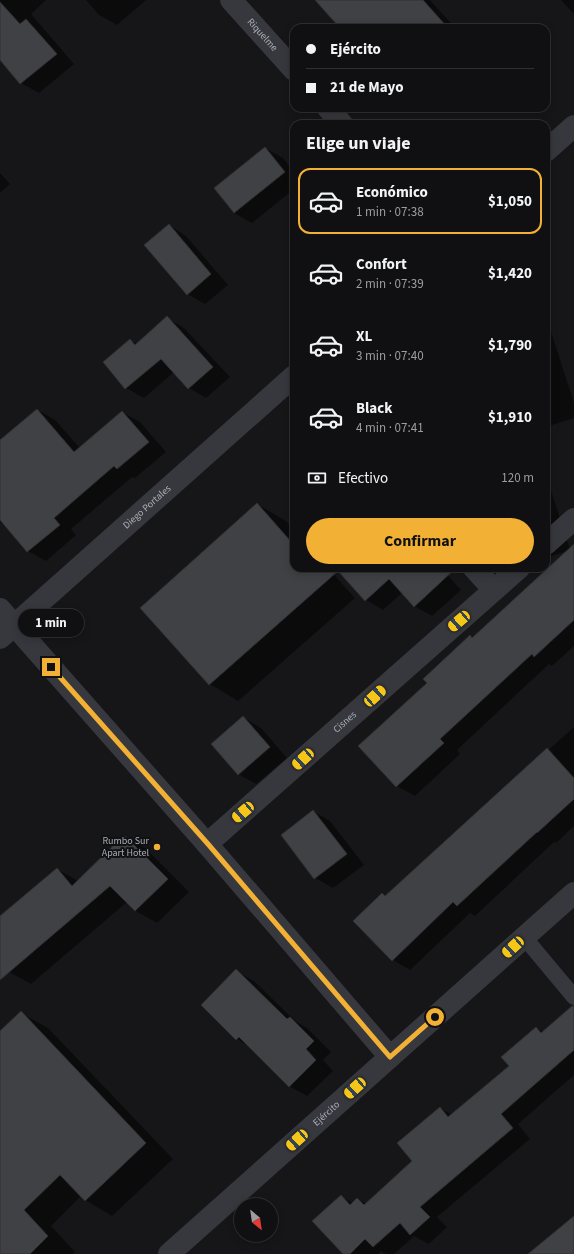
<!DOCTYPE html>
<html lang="es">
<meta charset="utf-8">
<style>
body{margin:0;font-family:"Source Sans 3",sans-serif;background:#1e1e20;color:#f1f3f6;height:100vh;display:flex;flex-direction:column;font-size:15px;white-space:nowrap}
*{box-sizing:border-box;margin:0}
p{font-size:13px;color:#9c9d9f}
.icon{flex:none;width:22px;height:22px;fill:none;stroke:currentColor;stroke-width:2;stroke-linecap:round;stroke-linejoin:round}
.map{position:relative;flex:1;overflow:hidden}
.drawer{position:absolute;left:290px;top:120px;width:260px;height:452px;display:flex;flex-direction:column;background:#101012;border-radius:12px;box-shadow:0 2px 10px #0003,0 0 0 1px #303032}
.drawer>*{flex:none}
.top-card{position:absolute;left:290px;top:24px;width:260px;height:88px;border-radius:12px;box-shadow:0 2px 10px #0003,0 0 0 1px #303032;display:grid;align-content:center;height:88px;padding:0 16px;background:#101012}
.needle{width:26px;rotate:151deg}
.fabs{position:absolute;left:234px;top:1198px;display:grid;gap:8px}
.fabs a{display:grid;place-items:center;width:44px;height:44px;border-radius:50%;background:#101012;box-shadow:0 2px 10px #0003,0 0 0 1px #303032;font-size:20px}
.end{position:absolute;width:18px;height:18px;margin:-9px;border:5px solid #f2b134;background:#111;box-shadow:0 0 0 2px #111}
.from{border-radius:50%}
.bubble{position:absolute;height:28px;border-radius:14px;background:#101012;box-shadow:0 2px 10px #0003,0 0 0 1px #303032;font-size:13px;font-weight:700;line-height:28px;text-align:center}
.car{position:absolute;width:12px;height:24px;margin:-12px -6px;border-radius:5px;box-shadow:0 0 3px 1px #0007;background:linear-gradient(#f5c518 24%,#345 0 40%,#f5c518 0 76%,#345 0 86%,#f5c518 0)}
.top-card b{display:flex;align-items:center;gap:14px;height:38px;font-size:15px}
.top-card b+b{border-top:1px solid #303032}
.top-card i{width:10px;height:10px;background:#f1f3f6}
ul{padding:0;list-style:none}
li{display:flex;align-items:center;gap:12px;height:66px;margin:0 8px 6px;padding:0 8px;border:2px solid transparent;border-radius:12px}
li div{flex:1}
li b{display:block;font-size:15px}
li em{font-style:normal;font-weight:700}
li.current{border-color:#f2b134}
li>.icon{width:36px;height:36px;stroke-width:1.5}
h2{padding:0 16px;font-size:18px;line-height:48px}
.pay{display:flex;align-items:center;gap:10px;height:44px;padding:0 16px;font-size:15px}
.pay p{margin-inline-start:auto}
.action{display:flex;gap:8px;margin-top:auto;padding:8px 16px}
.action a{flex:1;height:46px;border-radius:24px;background:#f2b134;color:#111;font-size:16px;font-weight:700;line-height:46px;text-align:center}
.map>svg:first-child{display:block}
.shadow{fill:#0007}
.building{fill:#404145;stroke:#303034}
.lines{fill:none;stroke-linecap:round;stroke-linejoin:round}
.service{stroke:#37383d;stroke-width:16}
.minor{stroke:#37383d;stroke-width:22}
.tertiary{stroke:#37383d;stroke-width:22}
.route{stroke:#f2b134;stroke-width:5}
.poi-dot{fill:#f2b134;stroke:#111113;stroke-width:1.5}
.labels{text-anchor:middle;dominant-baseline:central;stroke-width:4;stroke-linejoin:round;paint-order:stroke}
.street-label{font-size:10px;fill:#a8adb8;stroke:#111113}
.poi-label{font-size:10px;fill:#a8adb8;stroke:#111113;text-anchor:end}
</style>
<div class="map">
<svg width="574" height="1254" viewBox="0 0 574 1254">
<rect width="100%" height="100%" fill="#161618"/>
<g class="shadow">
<polygon points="0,0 46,0 31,14 74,64 39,93 21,83 0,59"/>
<polygon points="86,0 146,0 117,25 99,15"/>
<polygon points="319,0 430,0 455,28 341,28"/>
<polygon points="561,0 574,0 574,14"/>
<polygon points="265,148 283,158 294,172 294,189 252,223 234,213 215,189"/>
<polygon points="0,173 10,184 0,193"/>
<polygon points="294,200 294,212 288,205"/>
<polygon points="169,225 186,236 228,285 205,304 187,294"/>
<polygon points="546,316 574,403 574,418 546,427"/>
<polygon points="167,318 184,328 230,377 206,398 189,388 174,372 144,398 126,388 130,340 137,344"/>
<polygon points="38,410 55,420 80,448 122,412 140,422 166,452 135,478 132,477 71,529 76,535 46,561 28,551 4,523 3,524 0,522 0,450"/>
<polygon points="546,475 570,549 574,545 574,646 552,666 549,664 457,750 460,754 415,796 397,786 360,746 428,683 470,636 473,638 567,551 546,558"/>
<polygon points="257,504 286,521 294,530 294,568 328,568 355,598 238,701 210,684"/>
<polygon points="337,568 441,568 461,590 432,616 414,606 402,593 383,610 366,600"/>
<polygon points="243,717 261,728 287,758 256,784 238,774"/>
<polygon points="574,727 574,826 556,843 554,842 475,916 470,913 410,970 393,960 382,894 386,896"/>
<polygon points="313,811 330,821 364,865 333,888 315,878"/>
<polygon points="124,836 146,849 189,892 157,923 136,911 127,902 31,984 9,972 0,962 0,917 57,869 78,881"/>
<polygon points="236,971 254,981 295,1021 307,1028 331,1052 323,1060 333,1071 307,1096 289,1086 250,1047 237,1039 202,1005"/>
<polygon points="574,1007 574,1075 518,1124 530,1139 437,1217 447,1227 429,1244 414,1236 394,1254 386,1254 381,1251 378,1254 344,1254 341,1197 353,1203 357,1199 366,1204 413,1161 440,1108 452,1115 510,1067 536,1028 543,1032"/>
<polygon points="21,1013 48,1028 173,1159 112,1216 85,1200 81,1196 51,1226 75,1252 73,1254 1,1254 0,1253 0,1033"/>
</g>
<g class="building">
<polygon points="315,0 423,0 448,28 340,28"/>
<polygon points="0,2 20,24 26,19 57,54 20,84 0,60"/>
<polygon points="265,147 285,172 234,213 214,188"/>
<polygon points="169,224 211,274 187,295 144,245"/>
<polygon points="167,316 213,367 188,389 161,359 125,389 103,362 130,339 135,345"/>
<polygon points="37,409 74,452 122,411 149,442 117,469 114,466 54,518 60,525 27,552 0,520 0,440"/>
<polygon points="257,503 294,545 294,568 456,568 414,607 389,579 365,601 338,571 209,685 140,608"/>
<polygon points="574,544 574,620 534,657 532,654 440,739 444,743 396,787 358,746 427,683 423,679 470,635 472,638"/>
<polygon points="243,716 270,747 238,775 211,744"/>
<polygon points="547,748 574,778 574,799 537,833 537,832 457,906 453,902 392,961 353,921 382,893 385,896"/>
<polygon points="313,810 347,854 314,879 281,835"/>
<polygon points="124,835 168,879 135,911 110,886 0,980 0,916 57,868 72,886"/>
<polygon points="236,969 287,1019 290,1017 314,1041 306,1049 316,1060 289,1087 239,1037 236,1040 201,1005"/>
<polygon points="572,1006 574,1006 574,1050 501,1114 513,1128 420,1207 430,1217 410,1235 400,1223 373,1247 365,1239 350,1254 343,1254 312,1221 341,1195 350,1205 357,1198 364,1205 412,1161 397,1143 440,1107 448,1117 509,1066 501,1057 536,1027 541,1033"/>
<polygon points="21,1011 146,1143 85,1201 60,1175 24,1210 48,1236 30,1254 0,1254 0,1031"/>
<polygon points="574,1216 574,1254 528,1254"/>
</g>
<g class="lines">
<polyline class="service" points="524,937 574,997"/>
<g class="minor">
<path id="s1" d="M 231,0 L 294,70"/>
<polyline points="328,108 342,124"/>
<polyline points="546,151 574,126"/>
<polyline points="546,544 574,519"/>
<polyline points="474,568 494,590"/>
<path id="s2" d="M 0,638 L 294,376"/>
<path id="s3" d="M 207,844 L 519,568"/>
</g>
<g class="tertiary">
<polyline points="0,609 207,844 390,1057"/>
<path id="s4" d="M 169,1254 L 574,893"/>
</g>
</g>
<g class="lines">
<polyline class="route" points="51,667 208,844 390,1057 435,1017"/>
</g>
<circle class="poi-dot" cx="157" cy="847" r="4"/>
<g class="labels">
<g class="street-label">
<text stroke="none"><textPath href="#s1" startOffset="47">Riquelme</textPath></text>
<text stroke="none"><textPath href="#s2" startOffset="197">Diego Portales</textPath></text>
<text stroke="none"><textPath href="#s3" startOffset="184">Cisnes</textPath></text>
<text stroke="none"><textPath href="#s4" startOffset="211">Ejército</textPath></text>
</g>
<g class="poi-label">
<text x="149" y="841">Rumbo Sur<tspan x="149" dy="12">Apart Hotel</tspan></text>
</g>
</g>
</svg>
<div class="fabs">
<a><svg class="needle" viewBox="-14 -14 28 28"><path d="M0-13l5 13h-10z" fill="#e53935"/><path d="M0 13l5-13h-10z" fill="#9c9d9f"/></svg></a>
</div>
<i class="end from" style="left:435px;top:1017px"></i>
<i class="end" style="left:51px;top:667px"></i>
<div class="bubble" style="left:18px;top:609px;width:66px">1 min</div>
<i class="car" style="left:459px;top:621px;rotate:229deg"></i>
<i class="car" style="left:375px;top:696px;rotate:48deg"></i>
<i class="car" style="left:303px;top:759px;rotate:228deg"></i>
<i class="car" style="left:243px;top:812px;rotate:229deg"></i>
<i class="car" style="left:513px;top:947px;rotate:228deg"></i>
<i class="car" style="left:355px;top:1088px;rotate:228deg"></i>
<i class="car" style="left:297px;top:1140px;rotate:228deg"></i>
<div class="top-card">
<b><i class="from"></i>Ejército</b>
<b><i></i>21 de Mayo</b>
</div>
<section class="drawer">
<h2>Elige un viaje</h2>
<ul>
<li class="current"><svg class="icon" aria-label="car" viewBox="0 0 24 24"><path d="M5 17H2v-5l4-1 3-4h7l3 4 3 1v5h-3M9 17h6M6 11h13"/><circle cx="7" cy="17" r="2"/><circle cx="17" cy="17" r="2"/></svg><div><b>Económico</b><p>1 min · 07:38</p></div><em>$1,050</em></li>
<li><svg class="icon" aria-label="car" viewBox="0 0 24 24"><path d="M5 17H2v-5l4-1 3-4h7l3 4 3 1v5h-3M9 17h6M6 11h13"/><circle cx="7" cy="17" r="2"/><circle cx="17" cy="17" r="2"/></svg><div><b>Confort</b><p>2 min · 07:39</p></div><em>$1,420</em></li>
<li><svg class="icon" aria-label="car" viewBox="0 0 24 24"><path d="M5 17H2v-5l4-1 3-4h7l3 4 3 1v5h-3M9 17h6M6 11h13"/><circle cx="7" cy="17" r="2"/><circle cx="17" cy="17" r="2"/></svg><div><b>XL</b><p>3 min · 07:40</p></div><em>$1,790</em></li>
<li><svg class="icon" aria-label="car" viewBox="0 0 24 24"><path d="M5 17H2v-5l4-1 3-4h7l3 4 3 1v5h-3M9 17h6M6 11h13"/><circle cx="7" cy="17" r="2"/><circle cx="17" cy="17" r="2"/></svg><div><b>Black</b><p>4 min · 07:41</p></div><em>$1,910</em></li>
</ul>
<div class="pay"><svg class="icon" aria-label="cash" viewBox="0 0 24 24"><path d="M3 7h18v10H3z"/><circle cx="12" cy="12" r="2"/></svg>Efectivo<p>120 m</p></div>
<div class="action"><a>Confirmar</a></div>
</section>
</div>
